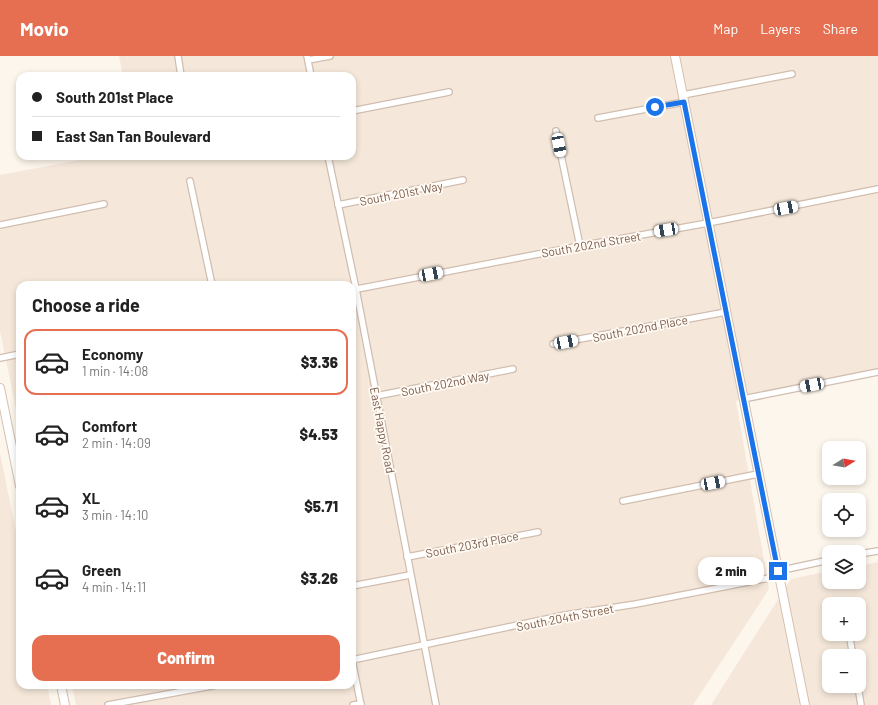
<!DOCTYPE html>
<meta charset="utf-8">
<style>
body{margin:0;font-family:Barlow,sans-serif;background:#f2f2f2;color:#222;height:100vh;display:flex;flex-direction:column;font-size:15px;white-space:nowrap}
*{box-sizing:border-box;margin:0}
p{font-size:13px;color:#767676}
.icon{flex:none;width:22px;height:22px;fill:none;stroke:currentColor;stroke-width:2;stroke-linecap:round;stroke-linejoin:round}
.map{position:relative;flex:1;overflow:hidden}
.side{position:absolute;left:16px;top:225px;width:340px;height:408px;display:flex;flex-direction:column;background:#fff;border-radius:12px;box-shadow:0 2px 6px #0003}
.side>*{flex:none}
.banner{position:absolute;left:16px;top:16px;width:340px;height:88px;border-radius:12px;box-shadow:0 2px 6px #0003;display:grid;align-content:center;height:88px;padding:0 16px;background:#fff}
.needle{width:26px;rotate:79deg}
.controls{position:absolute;left:822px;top:385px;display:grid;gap:8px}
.controls a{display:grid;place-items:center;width:44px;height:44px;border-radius:8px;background:#fff;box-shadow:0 2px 6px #0003;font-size:20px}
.end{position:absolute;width:18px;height:18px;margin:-9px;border:5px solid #1a73e8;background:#fff;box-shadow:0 0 0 2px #fff}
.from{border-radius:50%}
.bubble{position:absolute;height:28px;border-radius:12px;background:#fff;box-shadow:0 2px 6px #0003;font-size:13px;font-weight:800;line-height:28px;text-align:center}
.car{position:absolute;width:12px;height:24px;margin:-12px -6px;border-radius:5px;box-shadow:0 0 3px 1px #0007;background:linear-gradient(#fff 24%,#345 0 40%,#fff 0 76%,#345 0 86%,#fff 0)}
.banner b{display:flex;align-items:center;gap:14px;height:38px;font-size:15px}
.banner b+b{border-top:1px solid #e0e0e0}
.banner i{width:10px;height:10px;background:#222}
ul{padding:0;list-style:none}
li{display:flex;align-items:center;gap:12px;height:66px;margin:0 8px 6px;padding:0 8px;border:2px solid transparent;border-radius:12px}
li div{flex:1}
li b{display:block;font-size:15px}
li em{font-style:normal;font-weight:800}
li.active{border-color:#e76f51}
li>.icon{width:36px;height:36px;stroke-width:1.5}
h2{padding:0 16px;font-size:18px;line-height:48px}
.action{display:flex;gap:8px;margin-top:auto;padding:8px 16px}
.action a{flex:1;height:46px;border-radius:12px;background:#e76f51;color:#fff;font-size:16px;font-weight:800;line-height:46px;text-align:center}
header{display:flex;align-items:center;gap:24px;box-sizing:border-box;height:56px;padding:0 20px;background:#e76f51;color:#fff}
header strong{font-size:19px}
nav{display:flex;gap:22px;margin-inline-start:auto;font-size:14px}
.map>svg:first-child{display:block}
.residential{fill:#f5e8da;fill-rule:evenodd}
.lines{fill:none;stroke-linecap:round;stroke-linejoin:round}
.street-casing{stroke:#d1beb0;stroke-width:8}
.secondary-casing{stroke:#d6c0b0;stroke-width:10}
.street{stroke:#fff;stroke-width:5.5}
.secondary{stroke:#fff;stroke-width:8}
.route{stroke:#1a73e8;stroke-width:5}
.labels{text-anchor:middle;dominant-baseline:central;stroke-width:3.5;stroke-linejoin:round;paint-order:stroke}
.street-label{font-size:12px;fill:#7a5c4d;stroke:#fffaf3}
</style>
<header>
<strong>Movio</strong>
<nav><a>Map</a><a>Layers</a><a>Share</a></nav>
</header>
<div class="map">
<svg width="878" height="649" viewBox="0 0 878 649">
<rect width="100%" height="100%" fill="#fdf6ec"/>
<g class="residential">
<polygon points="119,0 878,0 878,318 736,345 769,533 693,649 76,649 72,629 352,629 352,229 20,229 20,373 0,275 0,119 100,100 352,100 352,20 123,20"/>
<polygon points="0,397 20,495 20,629 47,629 51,649 0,649"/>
<path d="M 878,506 L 878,649 L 711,649 L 791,523 L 829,515 L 829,526 L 859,526 L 859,510 ZM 829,548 L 859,548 L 859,578 L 829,578 ZM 829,600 L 859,600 L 859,630 L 829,630 Z"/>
</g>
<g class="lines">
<defs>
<g id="street">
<polyline points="178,0 181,20"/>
<polyline points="307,0 311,20"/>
<polyline points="308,4 330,0"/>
<polyline points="683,39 792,18"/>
<polyline points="352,55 449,36"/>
<polyline points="598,62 684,46"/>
<polyline points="556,75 580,190"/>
<polyline points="328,100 356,233 436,649"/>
<polyline points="190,125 212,229"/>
<polyline points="338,149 463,124"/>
<polyline points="0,169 104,148"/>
<polyline points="352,234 580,190 708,167 878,133"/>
<polyline points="553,288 726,256"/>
<polyline points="0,302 20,298"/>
<polyline points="376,340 513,313"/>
<polyline points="743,343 878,316"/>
<polyline points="623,445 758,418"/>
<polyline points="859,498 878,495"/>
<polyline points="407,501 538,476"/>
<polyline points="778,515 829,504"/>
<polyline points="352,530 410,519"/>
<polyline points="850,583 853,600"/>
<polyline points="352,604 565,559 636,548 779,520"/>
<polyline points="352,604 361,649"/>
<polyline points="858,630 861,649"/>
<polyline points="108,649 217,629"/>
<polyline points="353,649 361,648"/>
</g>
<g id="secondary">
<polyline points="675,0 805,649"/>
<polyline points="0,332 20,430"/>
<polyline points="61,629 65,649"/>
</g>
</defs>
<use href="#street" class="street-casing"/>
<use href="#secondary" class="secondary-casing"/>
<use href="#street" class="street"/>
<use href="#secondary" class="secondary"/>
</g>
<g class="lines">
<polyline class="route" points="655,51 684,46 778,515"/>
</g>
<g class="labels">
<g class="street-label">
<text transform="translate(401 137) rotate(-11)">South 201st Way</text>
<text transform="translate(591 188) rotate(-10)">South 202nd Street</text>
<text transform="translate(640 272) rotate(-11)">South 202nd Place</text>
<text transform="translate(445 327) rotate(-11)">South 202nd Way</text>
<text transform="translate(383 374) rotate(79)">East Happy Road</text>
<text transform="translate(472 488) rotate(-11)">South 203rd Place</text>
<text transform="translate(565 561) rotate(-11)">South 204th Street</text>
</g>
</g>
</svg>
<div class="controls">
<a><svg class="needle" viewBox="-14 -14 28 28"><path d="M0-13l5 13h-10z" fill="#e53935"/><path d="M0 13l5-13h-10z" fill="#767676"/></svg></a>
<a><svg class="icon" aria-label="locate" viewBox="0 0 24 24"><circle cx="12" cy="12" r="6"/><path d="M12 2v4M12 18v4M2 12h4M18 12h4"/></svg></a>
<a><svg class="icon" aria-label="layers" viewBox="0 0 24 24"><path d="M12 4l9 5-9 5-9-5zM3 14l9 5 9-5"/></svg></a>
<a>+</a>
<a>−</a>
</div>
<i class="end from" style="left:655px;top:51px"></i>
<i class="end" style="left:778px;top:515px"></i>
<div class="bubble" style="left:698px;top:501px;width:66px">2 min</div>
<i class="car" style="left:559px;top:89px;rotate:169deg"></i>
<i class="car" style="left:786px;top:152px;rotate:79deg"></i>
<i class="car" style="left:666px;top:174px;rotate:260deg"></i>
<i class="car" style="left:431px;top:218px;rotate:79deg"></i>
<i class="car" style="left:566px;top:286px;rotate:79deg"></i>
<i class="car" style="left:812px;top:329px;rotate:259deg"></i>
<i class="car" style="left:713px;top:427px;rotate:79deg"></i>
<div class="banner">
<b><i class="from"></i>South 201st Place</b>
<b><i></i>East San Tan Boulevard</b>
</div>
<section class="side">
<h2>Choose a ride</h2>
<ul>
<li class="active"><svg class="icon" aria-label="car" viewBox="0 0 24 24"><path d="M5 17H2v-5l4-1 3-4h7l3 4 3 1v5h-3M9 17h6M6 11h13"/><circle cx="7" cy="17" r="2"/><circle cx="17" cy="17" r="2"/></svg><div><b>Economy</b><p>1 min · 14:08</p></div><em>$3.36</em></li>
<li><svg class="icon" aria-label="car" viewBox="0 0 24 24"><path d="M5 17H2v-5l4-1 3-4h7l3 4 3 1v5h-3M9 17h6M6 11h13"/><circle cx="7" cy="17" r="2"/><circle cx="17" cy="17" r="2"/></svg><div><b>Comfort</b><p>2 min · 14:09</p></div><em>$4.53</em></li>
<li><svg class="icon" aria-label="car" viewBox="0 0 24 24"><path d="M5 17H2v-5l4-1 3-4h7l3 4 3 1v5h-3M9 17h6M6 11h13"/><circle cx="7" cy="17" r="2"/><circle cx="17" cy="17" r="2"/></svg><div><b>XL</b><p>3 min · 14:10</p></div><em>$5.71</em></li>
<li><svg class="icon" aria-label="car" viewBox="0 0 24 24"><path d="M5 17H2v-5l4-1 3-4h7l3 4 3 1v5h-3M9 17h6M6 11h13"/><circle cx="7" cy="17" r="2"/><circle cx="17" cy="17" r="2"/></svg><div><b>Green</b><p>4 min · 14:11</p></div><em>$3.26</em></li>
</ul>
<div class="action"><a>Confirm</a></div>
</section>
</div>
